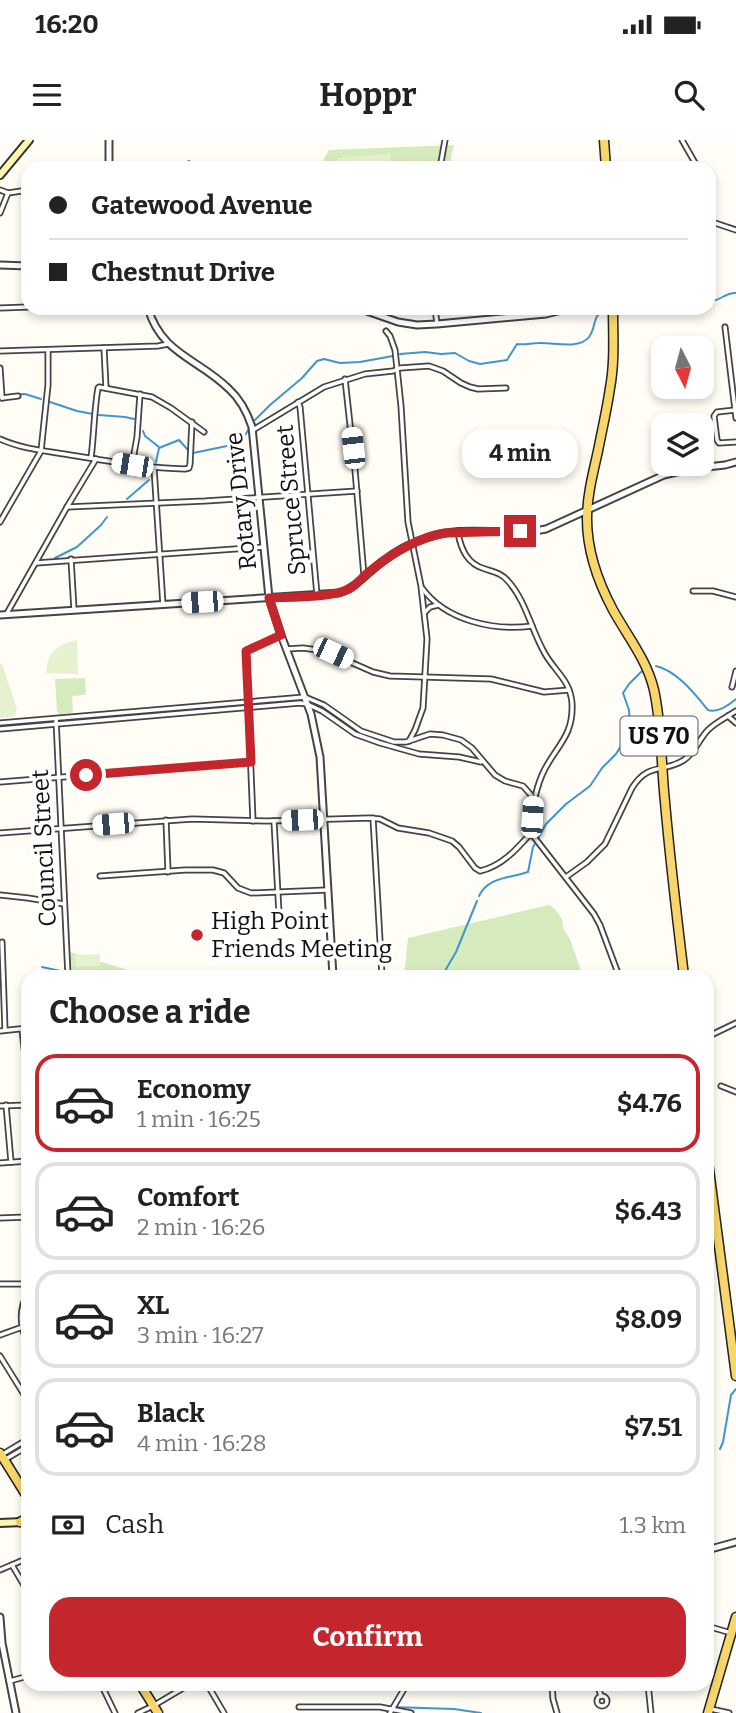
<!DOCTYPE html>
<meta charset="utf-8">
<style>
body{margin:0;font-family:Bitter,serif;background:#f6f6f6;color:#222;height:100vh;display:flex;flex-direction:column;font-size:26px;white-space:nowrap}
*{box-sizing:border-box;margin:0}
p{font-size:23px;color:#767676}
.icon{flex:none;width:38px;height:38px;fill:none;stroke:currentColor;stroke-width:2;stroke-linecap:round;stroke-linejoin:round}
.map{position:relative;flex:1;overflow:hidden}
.sheet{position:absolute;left:21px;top:830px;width:693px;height:721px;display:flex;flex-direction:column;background:#fff;border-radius:21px;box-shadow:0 4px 10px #0003}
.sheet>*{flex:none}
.hud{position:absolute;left:21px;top:21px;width:695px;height:154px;border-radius:21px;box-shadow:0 4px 10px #0003;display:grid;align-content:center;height:154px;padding:0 28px;background:#fff}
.needle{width:46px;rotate:174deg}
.fabs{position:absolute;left:651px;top:196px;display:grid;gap:14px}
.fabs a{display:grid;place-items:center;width:63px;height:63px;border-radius:14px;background:#fff;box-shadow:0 4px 10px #0003;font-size:35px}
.end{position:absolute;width:32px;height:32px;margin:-16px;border:9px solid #c4262e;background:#fff;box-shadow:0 0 0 4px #fff}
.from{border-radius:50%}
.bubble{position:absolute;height:49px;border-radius:21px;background:#fff;box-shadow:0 4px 10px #0003;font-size:23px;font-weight:700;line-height:49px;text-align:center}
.car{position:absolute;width:21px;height:42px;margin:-21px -10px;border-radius:9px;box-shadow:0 0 5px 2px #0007;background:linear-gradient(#fff 24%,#345 0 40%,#fff 0 76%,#345 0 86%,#fff 0)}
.hud b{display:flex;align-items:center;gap:24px;height:66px;font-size:26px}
.hud b+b{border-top:2px solid #e0e0e0}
.hud i{width:18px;height:18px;background:#222}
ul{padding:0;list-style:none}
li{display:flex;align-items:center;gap:21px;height:98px;margin:0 14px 10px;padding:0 14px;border:4px solid #e0e0e0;border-radius:21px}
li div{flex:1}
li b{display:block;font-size:26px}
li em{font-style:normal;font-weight:700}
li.active{border-color:#c4262e}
li>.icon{width:63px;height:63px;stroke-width:1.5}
h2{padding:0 28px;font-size:32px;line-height:84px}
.pay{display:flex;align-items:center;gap:18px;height:77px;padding:0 28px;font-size:26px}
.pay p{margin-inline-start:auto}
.primary-button{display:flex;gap:14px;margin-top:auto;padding:14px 28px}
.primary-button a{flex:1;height:80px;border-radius:21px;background:#c4262e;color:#fff;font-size:28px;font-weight:700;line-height:80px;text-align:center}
.status{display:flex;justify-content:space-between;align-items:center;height:49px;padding:0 35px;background:#fff;direction:ltr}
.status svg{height:19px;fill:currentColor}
header{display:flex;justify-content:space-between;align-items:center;height:91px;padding:0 28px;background:#fff;font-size:32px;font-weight:700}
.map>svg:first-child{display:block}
.green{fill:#d5ebbd}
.pitch{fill:#e6f2cf}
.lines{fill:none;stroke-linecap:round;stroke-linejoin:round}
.stream{stroke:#3f96cf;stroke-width:2}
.minor-casing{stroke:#444;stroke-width:7}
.tertiary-casing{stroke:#444;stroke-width:9}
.secondary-casing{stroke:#333;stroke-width:10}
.primary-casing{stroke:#222;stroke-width:11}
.minor{stroke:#fff;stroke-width:3.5}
.tertiary{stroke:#fff;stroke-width:5}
.secondary{stroke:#fff6b0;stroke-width:6}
.primary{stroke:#f9d66b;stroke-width:8}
.route{stroke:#c4262e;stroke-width:9}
.poi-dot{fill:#c4262e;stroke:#fff;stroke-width:2.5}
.labels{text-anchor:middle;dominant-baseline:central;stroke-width:7;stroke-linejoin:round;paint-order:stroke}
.shield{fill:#fff;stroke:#585858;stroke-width:2}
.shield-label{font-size:23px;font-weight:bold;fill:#111}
.street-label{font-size:24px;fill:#111;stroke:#fff}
.poi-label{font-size:24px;fill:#111;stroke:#fff;text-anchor:start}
</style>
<div class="status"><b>16:20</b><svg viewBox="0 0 49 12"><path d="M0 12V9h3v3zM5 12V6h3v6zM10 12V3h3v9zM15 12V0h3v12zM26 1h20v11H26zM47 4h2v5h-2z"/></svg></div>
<header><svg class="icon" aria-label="menu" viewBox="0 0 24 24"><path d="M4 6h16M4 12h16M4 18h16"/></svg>Hoppr<svg class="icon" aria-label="search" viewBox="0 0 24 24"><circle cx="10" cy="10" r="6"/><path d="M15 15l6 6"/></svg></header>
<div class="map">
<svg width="736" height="1573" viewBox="0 0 736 1573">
<rect width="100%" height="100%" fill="#fffdf5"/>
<g class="green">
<polygon points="454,5 449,28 319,28 329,10"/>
<polygon points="85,538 86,553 84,555 72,556 73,571 71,573 59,574 57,572 55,539"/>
<polygon points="549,765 555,769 562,779 563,788 570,799 583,836 404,836 408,798"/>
<polygon points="70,812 147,836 72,836"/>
</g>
<g class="pitch">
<polygon points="390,14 391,28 338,28 337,18"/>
<path d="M 77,500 L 78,534 L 46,533 C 48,511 56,505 77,500 Z"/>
<polygon points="0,524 2,524 17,569 14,577 0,578"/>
<polygon points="100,814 100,826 76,827 75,815"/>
</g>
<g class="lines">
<g class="stream">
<path d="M 709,161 C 720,162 725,152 736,153"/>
<polyline points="653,168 656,170 661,168"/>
<polyline points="620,169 634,171 643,168"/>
<path d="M 400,214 L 425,212 L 441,214 L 455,213 L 469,221 L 480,224 L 507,220 L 517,204 C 525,205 531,203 539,203 C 553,202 579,210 589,197 C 597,186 591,177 605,169"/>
<polyline points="7,255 25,254 41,259"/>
<polyline points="50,262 77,271 93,274"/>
<polyline points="99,275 125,277 134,279"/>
<polyline points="255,280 270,265 302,238 317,221 324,219 340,223 360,222 393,216"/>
<polyline points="143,291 145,296 159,307"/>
<polyline points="193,313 227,306 244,297 250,287"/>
<polyline points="156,322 159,308 179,300 188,310"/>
<polyline points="127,359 149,340"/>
<polyline points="55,418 77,407 101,385 107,377"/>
<path d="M 656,526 C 677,531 694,553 708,570 C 718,573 728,566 736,559"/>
<path d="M 479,756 C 488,737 510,738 528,732 L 533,707 L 546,684 L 566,664 L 590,646 L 602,628 L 616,614 L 627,596 L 630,584 L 629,570 L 623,553 L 629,544 L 642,531"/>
<polyline points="42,827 65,832"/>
<polyline points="72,832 98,835 113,834 122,836"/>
<polyline points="442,836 456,812 477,761"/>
<polyline points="720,1309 723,1302 731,1255 736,1249"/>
<polyline points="391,1567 454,1569 481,1573"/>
</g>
<defs>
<g id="minor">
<polyline points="682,0 698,28"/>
<polyline points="189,24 197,28"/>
<polyline points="440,28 445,0"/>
<polyline points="0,50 8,53 28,50"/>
<polyline points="0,73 8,53"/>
<polyline points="709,81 736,90"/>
<polyline points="0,168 28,167"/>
<polyline points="435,168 437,184"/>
<polyline points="725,187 736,278"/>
<polyline points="386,191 390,196 395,210 401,266 408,382 421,446 427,499 423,568 415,590 409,601"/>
<polyline points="104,208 106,248"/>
<polyline points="0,211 158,206 168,204"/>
<polyline points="0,228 2,258"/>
<polyline points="345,239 355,330 364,436"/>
<polyline points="2,258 18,256"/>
<polyline points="298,262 300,267 317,455"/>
<polyline points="735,270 717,272 714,276 717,300 719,303 736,302"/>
<polyline points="253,290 324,247 365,234 393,231 400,228 429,226 443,231 461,243 470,247 478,249 506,248"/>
<path d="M 0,299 C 22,309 46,311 70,315 C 108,321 146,328 185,329 L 189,328 L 190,324 L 192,282"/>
<path d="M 91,318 C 94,295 94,271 98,248 L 99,247 L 152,257 L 171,268 L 204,292"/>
<polyline points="132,325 137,297 140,254"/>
<polyline points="154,328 163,465"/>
<polyline points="67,367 205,361 357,351"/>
<polyline points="0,382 41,311 48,245 48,210"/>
<path d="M 458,393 C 461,409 467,424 485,429 C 494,432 501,433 508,441 C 526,461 531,489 544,512 C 554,531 570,539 572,563 C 574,598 554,607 542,635 C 534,654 532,672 531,693 L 594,774 L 600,785 L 619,836"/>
<polyline points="71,419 74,470"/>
<polyline points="36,423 264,407"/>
<path d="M 422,448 C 446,481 494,491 532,486"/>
<polyline points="693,451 713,451 736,457"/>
<polyline points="425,472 430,467 438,465"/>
<polyline points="6,475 67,367 96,319"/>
<polyline points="286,509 303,508 325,511 373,532 390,536 491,539 544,552 569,550"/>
<polyline points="732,547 736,531"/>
<polyline points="728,576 736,583"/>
<polyline points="56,579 68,836"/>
<polyline points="0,583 305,557 324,565 361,591 394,602 406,602 430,594 443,595 461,600 472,608 495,635 505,641 523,646 531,655 533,660"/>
<polyline points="0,589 300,563 307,564 322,571 355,594 380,603 419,614 459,617 481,622"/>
<polyline points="0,642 251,622"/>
<polyline points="373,678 382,836"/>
<polyline points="166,680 168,732"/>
<polyline points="253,681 246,511 280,496"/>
<polyline points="274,681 279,774"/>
<path d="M 0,693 L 192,679 L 267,681 L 369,678 L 380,679 L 398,688 L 429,693 L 452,701 L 459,707 L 475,728 L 480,731 C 502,726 517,709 531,693"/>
<polyline points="100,736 185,730 213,730 224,733 238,748 251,753 327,750"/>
<path d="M 566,737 L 587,722 L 605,704 L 632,648 C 648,622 664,633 684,620 C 695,613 699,599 708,590 C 716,582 727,577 736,571"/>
<polyline points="0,755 28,758 64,764"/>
<polyline points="2,802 5,890"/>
<polyline points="22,889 28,944"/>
<polyline points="0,891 28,888"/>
<polyline points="707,897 736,883"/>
<polyline points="721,946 736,952"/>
<polyline points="6,965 11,1022"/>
<polyline points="0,966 28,965"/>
<polyline points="0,1023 28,1021"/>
<polyline points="0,1078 28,1077"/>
<polyline points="0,1144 28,1144"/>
<path d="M 28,1152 C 19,1169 19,1186 28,1204"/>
<polyline points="0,1195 28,1185"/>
<polyline points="0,1216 28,1261"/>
<polyline points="707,1248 707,1292"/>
<polyline points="3,1314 28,1299"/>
<polyline points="6,1319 28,1306"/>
<polyline points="12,1425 28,1452"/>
<polyline points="0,1430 28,1418"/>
<polyline points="707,1486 731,1493"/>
<polyline points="10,1541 28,1536"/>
<polyline points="101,1544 115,1573"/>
<polyline points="207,1544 224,1573"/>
<polyline points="552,1544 553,1559 557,1573"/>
<polyline points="597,1544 601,1556"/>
<polyline points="648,1544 651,1573"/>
<circle cx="602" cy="1561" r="5"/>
<polyline points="299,1567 380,1567 411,1573"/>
<polyline points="711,1569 729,1573"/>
<polyline points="138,1573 153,1566 190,1544"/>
<polyline points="390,1573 407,1544"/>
</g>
<g id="tertiary">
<polyline points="109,28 109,0"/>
<polyline points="0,125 28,126"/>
<path d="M 148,168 C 161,214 199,219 229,249 C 240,259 247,272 252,287 L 269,458 L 281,495 L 311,574 L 320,617 L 333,836"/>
<polyline points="358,168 398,182 417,185 437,184 546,174 570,168"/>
<path d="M 0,475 L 339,453 C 356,448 368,432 383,421 C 396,411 411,403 426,398 C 463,384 508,397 546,389 L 664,335 L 689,329 L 725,325 L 736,322"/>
<polyline points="707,1410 736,1402"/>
<polyline points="0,1477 2,1503 16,1573"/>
</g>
<g id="secondary">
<polyline points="0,35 29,0"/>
<polyline points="0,1383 23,1382"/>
</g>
<g id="primary">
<polyline points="604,0 606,28"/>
<path d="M 613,168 C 613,195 615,221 610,248 C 607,269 602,290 598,311 C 593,333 587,356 587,379 C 587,411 598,442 613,470 C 628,497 647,520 654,550 C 662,586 661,625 665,662 C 670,720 677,778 684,836"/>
<polyline points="707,1014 736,1236"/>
<polyline points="0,1313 28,1358"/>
<polyline points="20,1382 28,1378"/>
<polyline points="140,1544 158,1573"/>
<polyline points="708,1573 736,1477"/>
</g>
</defs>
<use href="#minor" class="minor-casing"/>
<use href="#tertiary" class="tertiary-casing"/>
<use href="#secondary" class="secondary-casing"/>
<use href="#primary" class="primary-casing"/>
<use href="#minor" class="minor"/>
<use href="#tertiary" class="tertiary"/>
<use href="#secondary" class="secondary"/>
<use href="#primary" class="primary"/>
</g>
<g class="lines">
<path class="route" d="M 86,635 L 251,622 L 246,511 L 281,495 L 269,458 C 290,457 332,458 349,449 C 357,445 362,437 369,432 C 392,413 416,398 445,393 L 520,391"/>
</g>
<circle class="poi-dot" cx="197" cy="795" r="7"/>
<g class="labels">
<rect class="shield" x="620.5" y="576.5" width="77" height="39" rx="5"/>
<g class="shield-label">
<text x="659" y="596">US 70</text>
</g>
<g class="street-label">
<text transform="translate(291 360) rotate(-95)">Spruce Street</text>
<text transform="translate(241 361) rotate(-96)">Rotary Drive</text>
<text transform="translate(44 708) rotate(-93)">Council Street</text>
</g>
<g class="poi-label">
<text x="211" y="781">High Point<tspan x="211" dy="28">Friends Meeting</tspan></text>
</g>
</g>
</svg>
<div class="fabs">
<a><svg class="needle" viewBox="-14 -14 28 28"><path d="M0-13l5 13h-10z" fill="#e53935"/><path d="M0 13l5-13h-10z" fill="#767676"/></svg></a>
<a><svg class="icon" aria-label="layers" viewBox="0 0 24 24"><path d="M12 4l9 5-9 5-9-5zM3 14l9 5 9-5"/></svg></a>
</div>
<i class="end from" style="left:86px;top:635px"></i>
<i class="end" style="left:520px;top:391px"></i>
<div class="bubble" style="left:462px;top:289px;width:116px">4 min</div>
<i class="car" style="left:353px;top:308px;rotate:354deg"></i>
<i class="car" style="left:132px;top:325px;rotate:279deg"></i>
<i class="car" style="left:202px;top:462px;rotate:266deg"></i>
<i class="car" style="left:333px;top:513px;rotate:115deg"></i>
<i class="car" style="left:532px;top:677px;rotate:4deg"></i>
<i class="car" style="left:302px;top:680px;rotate:268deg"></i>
<i class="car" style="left:113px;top:684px;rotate:265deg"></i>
<div class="hud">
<b><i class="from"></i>Gatewood Avenue</b>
<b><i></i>Chestnut Drive</b>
</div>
<section class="sheet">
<h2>Choose a ride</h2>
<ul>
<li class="active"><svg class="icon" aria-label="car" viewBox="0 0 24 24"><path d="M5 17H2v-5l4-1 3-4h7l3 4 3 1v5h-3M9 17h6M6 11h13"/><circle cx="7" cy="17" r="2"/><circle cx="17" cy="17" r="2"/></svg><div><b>Economy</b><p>1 min · 16:25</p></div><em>$4.76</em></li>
<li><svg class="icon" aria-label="car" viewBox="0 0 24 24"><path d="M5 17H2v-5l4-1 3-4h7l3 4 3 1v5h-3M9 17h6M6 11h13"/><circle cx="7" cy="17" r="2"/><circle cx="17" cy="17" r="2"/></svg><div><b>Comfort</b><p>2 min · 16:26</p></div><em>$6.43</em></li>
<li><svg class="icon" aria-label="car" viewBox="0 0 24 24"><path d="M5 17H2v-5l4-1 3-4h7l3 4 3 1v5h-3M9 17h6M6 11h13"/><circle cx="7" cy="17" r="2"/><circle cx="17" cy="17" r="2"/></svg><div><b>XL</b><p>3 min · 16:27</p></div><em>$8.09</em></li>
<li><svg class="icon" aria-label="car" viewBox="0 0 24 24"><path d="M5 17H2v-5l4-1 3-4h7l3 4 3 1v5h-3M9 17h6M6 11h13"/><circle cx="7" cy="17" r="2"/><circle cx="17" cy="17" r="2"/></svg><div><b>Black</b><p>4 min · 16:28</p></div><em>$7.51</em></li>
</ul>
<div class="pay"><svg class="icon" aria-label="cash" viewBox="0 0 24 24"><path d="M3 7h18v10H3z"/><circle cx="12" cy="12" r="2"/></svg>Cash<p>1.3 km</p></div>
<div class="primary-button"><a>Confirm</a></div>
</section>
</div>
